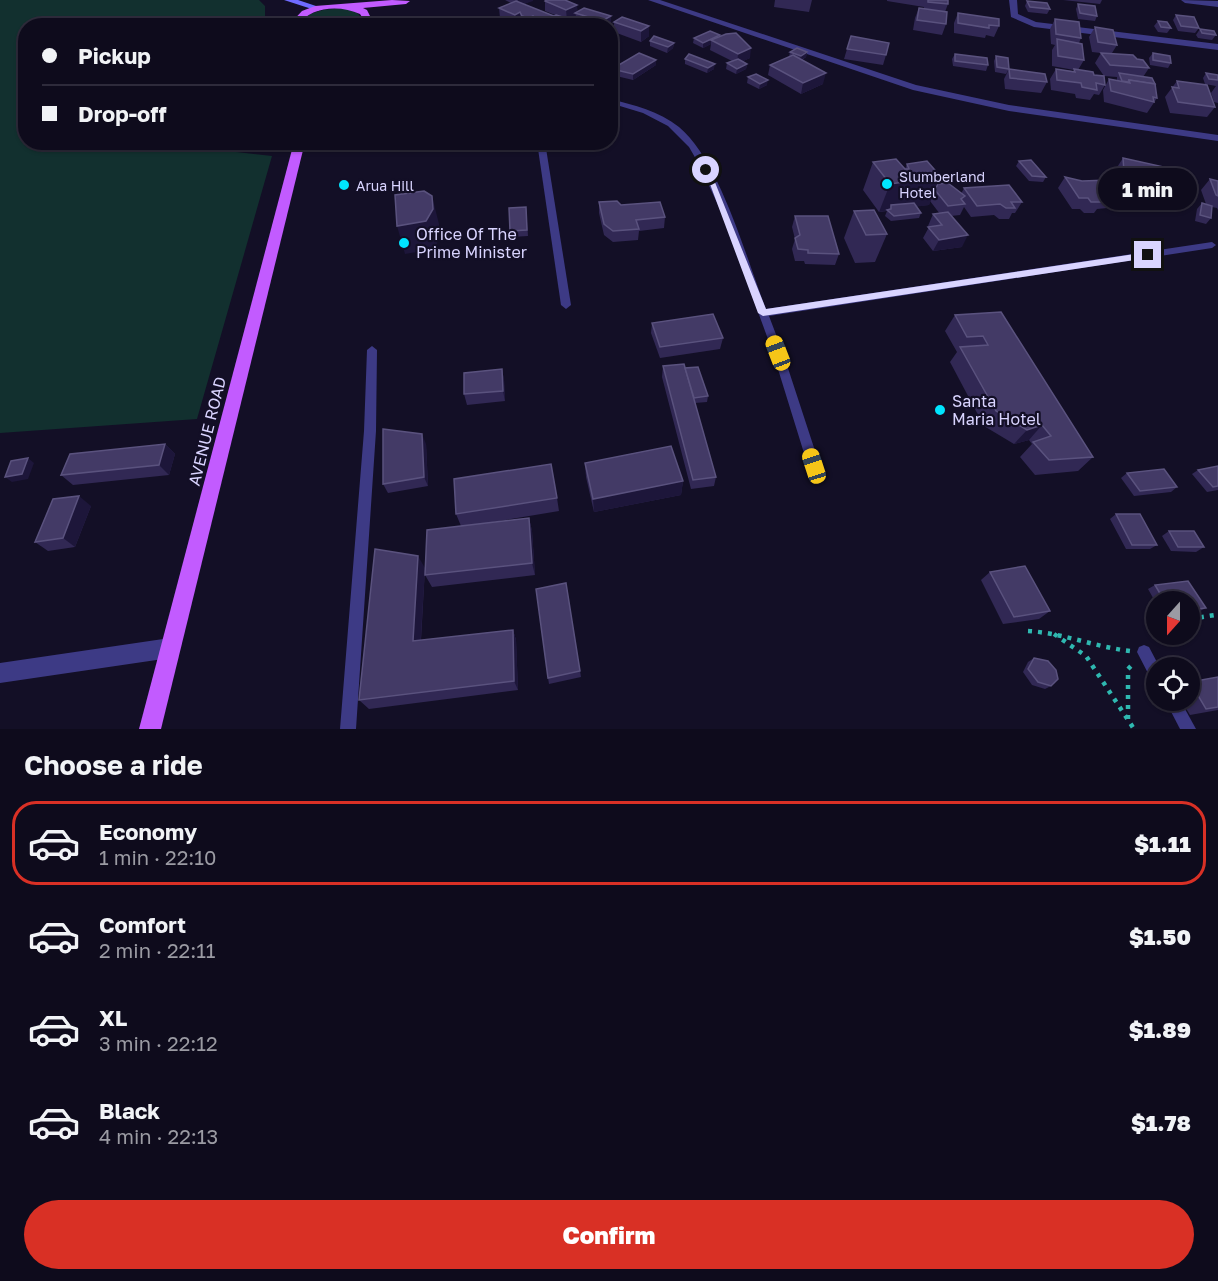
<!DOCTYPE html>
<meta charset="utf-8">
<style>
body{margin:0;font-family:"Golos Text",sans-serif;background:#171425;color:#f1f3f6;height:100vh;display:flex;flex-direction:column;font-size:22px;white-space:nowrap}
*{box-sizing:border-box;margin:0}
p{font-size:20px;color:#9b9ba3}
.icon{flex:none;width:33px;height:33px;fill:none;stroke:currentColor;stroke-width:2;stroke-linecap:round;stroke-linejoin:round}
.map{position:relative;height:729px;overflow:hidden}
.sheet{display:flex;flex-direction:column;background:#0e0b1c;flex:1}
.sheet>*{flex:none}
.guide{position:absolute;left:18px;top:18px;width:600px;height:132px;border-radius:24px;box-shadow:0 2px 4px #0004,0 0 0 2px #2e2b3b;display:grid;align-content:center;height:132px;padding:0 24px;background:#0e0b1c}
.needle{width:39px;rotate:201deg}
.buttons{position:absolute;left:1146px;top:591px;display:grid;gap:12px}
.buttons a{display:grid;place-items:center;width:54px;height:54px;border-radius:50%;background:#0e0b1c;box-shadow:0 2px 4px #0004,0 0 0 2px #2e2b3b;font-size:30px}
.end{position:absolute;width:27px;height:27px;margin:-14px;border:8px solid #d9d4ff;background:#111;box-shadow:0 0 0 3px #111}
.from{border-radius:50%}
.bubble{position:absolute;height:42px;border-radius:21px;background:#0e0b1c;box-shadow:0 2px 4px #0004,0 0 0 2px #2e2b3b;font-size:20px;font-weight:800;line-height:42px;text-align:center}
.car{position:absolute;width:18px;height:36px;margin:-18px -9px;border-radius:8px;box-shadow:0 0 4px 2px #0007;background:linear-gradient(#f5c518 24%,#345 0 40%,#f5c518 0 76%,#345 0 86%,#f5c518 0)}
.guide b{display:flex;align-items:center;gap:21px;height:57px;font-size:22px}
.guide b+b{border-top:2px solid #2e2b3b}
.guide i{width:15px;height:15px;background:#f1f3f6}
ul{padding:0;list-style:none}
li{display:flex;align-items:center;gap:18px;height:84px;margin:0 12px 9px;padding:0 12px;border:3px solid transparent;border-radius:24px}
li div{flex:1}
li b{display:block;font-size:22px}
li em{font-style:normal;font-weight:800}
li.current{border-color:#d93025}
li>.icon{width:54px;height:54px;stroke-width:1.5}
h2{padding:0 24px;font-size:27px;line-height:72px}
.button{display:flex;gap:12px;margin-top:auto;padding:12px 24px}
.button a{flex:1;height:69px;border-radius:36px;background:#d93025;color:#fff;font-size:24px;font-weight:800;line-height:69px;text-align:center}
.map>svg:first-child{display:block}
.green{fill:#12302f}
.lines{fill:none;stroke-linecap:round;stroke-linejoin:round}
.path{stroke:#2fb8b0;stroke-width:4.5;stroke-dasharray:4 6;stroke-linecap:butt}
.service{fill:#3d3a85;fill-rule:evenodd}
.minor{fill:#3d3a85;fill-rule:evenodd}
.tertiary{fill:#3d3a85;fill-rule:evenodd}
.secondary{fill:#6f6bff;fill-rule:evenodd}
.primary{fill:#c25bff;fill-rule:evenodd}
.wall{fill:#312854;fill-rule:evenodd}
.shaded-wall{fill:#1d163a}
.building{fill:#433a66;stroke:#5a527e;stroke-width:1.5}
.route{fill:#d9d4ff}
.poi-dot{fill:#00e5ff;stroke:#130f26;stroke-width:2}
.labels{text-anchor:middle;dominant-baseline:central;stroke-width:4.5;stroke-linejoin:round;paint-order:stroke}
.far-poi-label{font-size:14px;fill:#d9d4ff;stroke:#130f26;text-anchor:start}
.poi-label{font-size:16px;fill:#d9d4ff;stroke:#130f26;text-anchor:start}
.street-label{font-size:16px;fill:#d9d4ff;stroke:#130f26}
</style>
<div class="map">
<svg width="1218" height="729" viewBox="0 0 1218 729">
<rect width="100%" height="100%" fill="#130f26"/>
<g class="green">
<polygon points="0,0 259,0 265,6 265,25 26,26 26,142 175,143 175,145 272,156 197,419 0,433"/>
<path d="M 332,9 C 342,8 356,8 361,18 L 356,25 L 301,26 C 304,13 320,10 332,9 Z"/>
</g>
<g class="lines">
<g class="path">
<polyline points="1190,619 1215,615"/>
<path d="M 1028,631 C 1063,633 1095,647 1130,651"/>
<polyline points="1054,634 1086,656 1134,729"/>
<polyline points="1128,719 1128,669 1132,665"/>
</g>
<g class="service">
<path d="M 610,99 C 634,105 659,111 679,127 C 720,161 746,258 766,309 L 1212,242 L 1216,245 L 1212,248 L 769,316 L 783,353 L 820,466 L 818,470 L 814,471 L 810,470 L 808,466 L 773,353 L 723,216 L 700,166 L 689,147 L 668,126 L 643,113 L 610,103 Z"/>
<polygon points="537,142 545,142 571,305 566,309 561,305"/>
<polygon points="372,346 377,350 376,431 356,729 340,729 364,431 367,350"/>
<polygon points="1144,645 1149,647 1160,668 1156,668 1156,681 1151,679 1137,652 1139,647"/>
<polygon points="1165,700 1180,700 1196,729 1180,729"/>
</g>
<g class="minor">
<polygon points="648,0 660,0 916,85 1009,105 1218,135 1218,141 1009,111 913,90"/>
<polygon points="1009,0 1017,0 1018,14 1036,22 1218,44 1218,50 1034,27 1011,17"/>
<polygon points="1181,0 1218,1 1218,7 1185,3"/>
</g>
<polygon class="tertiary" points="170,638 177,641 180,648 177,655 170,658 0,683 0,663"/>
<polygon class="secondary" points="284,0 298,0 322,8 318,11"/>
<g class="primary">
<path d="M 392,0 L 410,1 L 406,4 L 363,8 L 367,10 L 372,20 L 369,26 L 360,26 L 364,20 L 360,14 C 340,5 311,6 297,26 L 288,26 L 302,11 L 315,6 Z"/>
<polygon points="294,142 305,142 161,729 139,729"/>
</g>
</g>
<g class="wall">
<path d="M 505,0 L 533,0 L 524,4 L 554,16 L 555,15 L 545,11 L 545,1 L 578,12 L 611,16 L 611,26 L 523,26 L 521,22 L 516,25 L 500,18 L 499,8 L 511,3 ZM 576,16 L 576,21 L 569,19 Z"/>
<polygon points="775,0 812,0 809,12 774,7"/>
<polygon points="887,0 948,0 948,4 945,12 946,24 942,35 913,30 915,18 919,8 924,9 924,7 887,1"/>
<polygon points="1063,0 1102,0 1100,4"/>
<polygon points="1027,1 1050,9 1047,14 1028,12 1025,6"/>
<polygon points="1078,4 1097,16 1095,21 1078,19 1076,9"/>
<polygon points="958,13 999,26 994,37 986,35 985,38 954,33 954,23"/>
<polygon points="1176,15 1199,28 1195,33 1178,31 1173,20"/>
<polygon points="1055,19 1081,38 1079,43 1084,60 1078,70 1094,75 1105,85 1099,95 1094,94 1090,100 1076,98 1075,94 1051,90 1050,79 1056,69 1073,71 1074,70 1052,66 1052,50 1055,45 1051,44 1050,29"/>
<polygon points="1158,21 1171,28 1167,33 1158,32 1154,26"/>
<polygon points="614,22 649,26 649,36 641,42 614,32"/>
<polygon points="1095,27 1117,45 1112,53 1137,59 1149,68 1143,77 1157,98 1147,113 1104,102 1103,90 1109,79 1117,80 1117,77 1104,76 1095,63 1101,53 1092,52 1089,37"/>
<polygon points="1200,29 1216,35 1212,40 1198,38 1196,35"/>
<polygon points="710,31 750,58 743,61 747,64 746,69 736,74 726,69 727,63 732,61 710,50 711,44 703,48 693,43 694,38"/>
<polygon points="851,36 886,55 883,65 844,59"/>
<polygon points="650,41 674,43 673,48 667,53 650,46"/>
<polygon points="790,52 807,52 806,57 802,60 823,84 801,94 768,75 770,65 789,57"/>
<polygon points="1153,53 1171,63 1168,68 1150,65 1149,58"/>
<polygon points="955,54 988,65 986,71 953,66 952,59"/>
<polygon points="996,56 1009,69 1006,74 995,72 994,61"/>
<polygon points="685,59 714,69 707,73 685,64"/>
<polygon points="656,65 633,80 612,75 612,69"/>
<polygon points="1009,69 1047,82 1041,93 1005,89 1004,79"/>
<polygon points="1206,73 1218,75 1218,103 1214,102 1211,93 1216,86 1205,84 1203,78"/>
<polygon points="748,77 767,85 759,89 747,83"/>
<polygon points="1177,81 1215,107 1207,117 1170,113 1165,97"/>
<polygon points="201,142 217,142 216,144 203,145"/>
<polygon points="1123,158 1175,184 1166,195 1116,183 1116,169"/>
<polygon points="1019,161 1046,177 1043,182 1029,181 1016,166"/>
<polygon points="873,162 905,169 907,164 941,177 938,184 961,194 964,188 1022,202 1015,213 1012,213 1009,219 999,219 994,215 971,217 964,207 960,215 951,216 962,247 933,251 923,238 929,227 928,226 933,214 940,214 930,201 929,205 917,206 921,213 919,218 891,221 885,216 887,211 879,212 863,190"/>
<polygon points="1065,177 1125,196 1117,207 1097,209 1094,213 1084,213 1080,209 1072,209 1058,188"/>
<polygon points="1210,179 1218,181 1218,210 1217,208 1212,207 1211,218 1206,224 1195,221 1197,209 1202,203 1206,204 1201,190"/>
<polygon points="599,202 621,205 665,217 664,228 639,231 638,240 613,242 604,235 599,213"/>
<polygon points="526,207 528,236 511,237 510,231"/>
<polygon points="854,211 887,234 875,262 855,263 844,238"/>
<polygon points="795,216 839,254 835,265 805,264 804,261 795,261 792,249 795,239 792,227"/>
<polygon points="1001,312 1093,457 1078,471 1035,475 1020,457 1032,444 1029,440 1014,444 984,426 950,362 957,352 945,331 955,315"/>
<polygon points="652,323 723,338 720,349 660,358 651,333"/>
<polygon points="663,366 685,368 708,396 707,402 695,403 716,477 714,486 691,489 662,377"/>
<polygon points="502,369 504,380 505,401 467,405 464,394"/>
<polygon points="165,444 175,454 169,475 73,485 61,475"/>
<polygon points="426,444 428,486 388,493 383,484"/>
<polygon points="585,463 683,481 681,495 594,512 586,477"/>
<polygon points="1218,466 1218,490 1207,492 1192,474 1198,470"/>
<polygon points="1127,473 1177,487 1171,492 1134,496 1121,478"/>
<polygon points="557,498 559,511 487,523 529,518 532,531 535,575 432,587 425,575 461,526 456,514"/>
<polygon points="91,506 75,547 48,551 35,542"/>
<polygon points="1116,514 1157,545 1150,549 1126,549 1110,519"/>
<polygon points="1169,531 1204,547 1196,552 1171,551 1162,536"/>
<polygon points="425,568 421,640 513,630 516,640 518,690 369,709 359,700"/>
<polygon points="990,572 1050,611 1039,619 1003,624 981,580"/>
<polygon points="566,583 581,677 549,684 548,678"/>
<polygon points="1155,585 1206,608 1198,612 1190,613 1190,602 1156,602 1156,603 1148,589"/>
<polygon points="1034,658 1051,686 1045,689 1032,685 1023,672 1028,662"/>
<polygon points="1218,677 1218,710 1190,715 1181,700 1190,700 1190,682"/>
</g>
<g class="shaded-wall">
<polygon points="518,0 533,0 533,1 518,6"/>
<polygon points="577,5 578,14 575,13 576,16 567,20 566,10"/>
<polygon points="520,12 521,22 516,25 515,15"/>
<polygon points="533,16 533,26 530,26 529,18"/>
<polygon points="611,16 611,26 602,26 602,21"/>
<polygon points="649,26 649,36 641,42 641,31"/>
<polygon points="720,35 711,40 711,44 703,48 703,43"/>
<polygon points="674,43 673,48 667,53 668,47"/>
<polygon points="751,48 750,58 737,64 738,54"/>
<polygon points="807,52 806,57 799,61 801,56"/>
<polygon points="656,60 656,65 633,80 633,74"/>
<polygon points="715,64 714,69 707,73 708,68"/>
<polygon points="747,64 746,69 736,74 737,69"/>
<polygon points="826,73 823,84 801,94 803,83"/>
<polygon points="768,80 767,85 759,89 760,84"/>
<polygon points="941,177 929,205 891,210 891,205 889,210 879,212 890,184"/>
<polygon points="432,196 439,224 440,237 434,249 405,254 397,226"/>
<polygon points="968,235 962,247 933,251 939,240"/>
<polygon points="502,369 504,380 505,401 503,391"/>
<polygon points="1042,425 1029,440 1014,444 1027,430"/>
<polygon points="422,434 426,444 428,486 424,477"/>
<polygon points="165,444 175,454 169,475 159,465"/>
<polygon points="28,458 34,463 28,479 12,482 5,477"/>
<polygon points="683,481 681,495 594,512 593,499"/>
<polygon points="79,496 91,506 75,547 63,538"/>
<polygon points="529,518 532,531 535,575 532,563"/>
<polygon points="418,556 425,568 420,651 413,641"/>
<polygon points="513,630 516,640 518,690 514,681"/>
</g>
<g class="building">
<polygon points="546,0 565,0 577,5 566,10 545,1"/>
<polygon points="928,0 948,0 948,4 928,2"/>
<polygon points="516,1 554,16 541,22 533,16 529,18 522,16 520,12 515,15 499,8"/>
<polygon points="1027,1 1047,3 1050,9 1030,7"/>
<polygon points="1078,4 1095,6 1097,16 1080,13"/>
<polygon points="584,8 611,16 602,21 575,13"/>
<polygon points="919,8 947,12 946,24 917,20"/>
<polygon points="958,13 999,19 999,26 989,25 989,28 958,23"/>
<polygon points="556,15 586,24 584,26 548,26 551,24 544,22"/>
<polygon points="1176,15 1194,17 1199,28 1181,26"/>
<polygon points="622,17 649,26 641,31 614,22"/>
<polygon points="1055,19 1079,22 1081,38 1056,34"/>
<polygon points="1158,21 1167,22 1171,28 1161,27"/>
<polygon points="1095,27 1113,30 1117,45 1098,42"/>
<polygon points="1200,29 1214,31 1216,35 1202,33"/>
<polygon points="710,31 720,35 703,43 694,38"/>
<polygon points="736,33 751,48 738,54 711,40 726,34"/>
<polygon points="654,36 674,43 668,47 650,41"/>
<polygon points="851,36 889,43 886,55 847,49"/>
<polygon points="1057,39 1082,44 1084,60 1058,56"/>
<polygon points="797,48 807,52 801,56 790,52"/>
<polygon points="639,53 656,60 633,74 612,69"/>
<polygon points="1101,53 1133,55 1137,59 1143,60 1149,68 1110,65"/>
<polygon points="1153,53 1170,56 1171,63 1153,60"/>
<polygon points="689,54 715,64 708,68 685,59"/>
<polygon points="955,54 987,58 988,65 955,61"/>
<polygon points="793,55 826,73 803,83 770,65"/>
<polygon points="996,56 1008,58 1009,69 997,67"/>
<polygon points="738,59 747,64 737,69 727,63"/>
<polygon points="1009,69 1045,74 1047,82 1010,78"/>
<polygon points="1056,69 1075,72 1074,69 1093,72 1094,75 1104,76 1105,85 1096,83 1097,90 1082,87 1081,83 1057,80"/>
<polygon points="1119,73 1152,78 1155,84 1129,80 1128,82 1122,81"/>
<polygon points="1206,73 1218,75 1218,80 1209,79"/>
<polygon points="756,74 768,80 760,84 748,77"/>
<polygon points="1109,79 1130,83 1129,80 1155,84 1157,98 1153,97 1154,102 1111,91"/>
<polygon points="1177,81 1207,85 1215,107 1178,102 1172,87 1179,88"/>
<polygon points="1123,158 1173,169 1175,184 1124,172"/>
<polygon points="896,159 905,169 909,169 907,164 927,161 941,177 890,184 873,162"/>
<polygon points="1031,160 1046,177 1032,176 1019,161"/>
<polygon points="1065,177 1082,181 1109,180 1125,196 1102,198 1102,202 1091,202 1088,198 1079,198"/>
<polygon points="1210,179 1218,181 1218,196 1216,195"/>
<polygon points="948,183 965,196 961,199 965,204 948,206 935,190 938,184"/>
<polygon points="1009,185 1022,202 1011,202 1015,208 1006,208 1000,204 977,206 964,188"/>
<polygon points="424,191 432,196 433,209 426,221 397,226 395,195"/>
<polygon points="617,201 621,205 660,202 665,217 636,220 639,229 613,231 604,224 599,202"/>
<polygon points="914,203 921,213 894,216 887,210 891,209 891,205"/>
<polygon points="1202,203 1212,206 1211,218 1200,215"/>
<polygon points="526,207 527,230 510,231 509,208"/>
<polygon points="874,210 887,234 866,235 854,211"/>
<polygon points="948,212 968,235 939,240 928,227 942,225 933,214"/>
<polygon points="795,216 828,216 839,254 808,253 808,250 798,249 795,238 800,235"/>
<polygon points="1001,312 1093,457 1049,460 1033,442 1051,436 1042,425 1027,430 996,411 960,347 988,345 983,336 967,337 955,315"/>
<polygon points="713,314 723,338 660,347 652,323"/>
<polygon points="684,364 716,477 693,480 663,366"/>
<polygon points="698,367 708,396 694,398 685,368"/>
<polygon points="502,369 503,391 464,394 464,373"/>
<polygon points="383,429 422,434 424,477 383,484"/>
<polygon points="165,444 159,465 61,475 70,454"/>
<polygon points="671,446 683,481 593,499 585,463"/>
<polygon points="28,458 22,474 5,477 11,461"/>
<polygon points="551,464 557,498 456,514 454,479"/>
<polygon points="1218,466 1218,486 1213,487 1198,470"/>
<polygon points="1164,469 1177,487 1140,491 1127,473"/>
<polygon points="79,496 63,538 35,542 53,499"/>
<polygon points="1116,514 1140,514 1157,545 1132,545"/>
<polygon points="529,518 532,563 425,575 427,530"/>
<polygon points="1169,531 1194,531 1204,547 1178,547"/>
<polygon points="375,549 418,556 413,641 513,630 514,681 359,700"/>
<polygon points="1025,566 1050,611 1014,617 990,572"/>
<polygon points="1188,581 1206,608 1190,610 1190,602 1165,602 1155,585"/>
<polygon points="566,583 580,671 548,678 536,589"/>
<polygon points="1034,658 1048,661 1056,670 1058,679 1051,686 1038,682 1028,669"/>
<polygon points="1218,677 1218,707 1206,709 1190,682"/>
</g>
<polygon class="route" points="704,168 710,170 766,309 1148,252 1153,255 1148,258 763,316 758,313"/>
<g class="poi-dot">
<circle cx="887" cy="184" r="6"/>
<circle cx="344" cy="185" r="6"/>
<circle cx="404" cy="243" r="6"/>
<circle cx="940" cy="410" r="6"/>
</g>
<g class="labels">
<g class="far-poi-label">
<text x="899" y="176">Slumberland<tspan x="899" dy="16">Hotel</tspan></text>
<text x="356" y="185">Arua Hill</text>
</g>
<g class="poi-label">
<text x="416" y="234">Office Of The<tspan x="416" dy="18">Prime Minister</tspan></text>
<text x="952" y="401">Santa<tspan x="952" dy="18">Maria Hotel</tspan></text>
</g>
<g class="street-label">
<text transform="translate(207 431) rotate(-76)">AVENUE ROAD</text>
</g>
</g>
</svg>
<div class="buttons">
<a><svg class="needle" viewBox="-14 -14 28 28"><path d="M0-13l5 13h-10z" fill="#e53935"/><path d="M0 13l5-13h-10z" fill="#9b9ba3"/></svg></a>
<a><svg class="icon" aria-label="locate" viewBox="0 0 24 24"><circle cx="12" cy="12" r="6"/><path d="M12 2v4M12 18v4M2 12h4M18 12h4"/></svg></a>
</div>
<i class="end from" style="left:706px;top:170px"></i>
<i class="end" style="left:1148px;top:255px"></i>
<div class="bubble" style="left:1098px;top:168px;width:99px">1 min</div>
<i class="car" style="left:778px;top:353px;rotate:339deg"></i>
<i class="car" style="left:814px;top:466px;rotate:342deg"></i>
<div class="guide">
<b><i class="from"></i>Pickup</b>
<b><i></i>Drop-off</b>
</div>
</div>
<section class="sheet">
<h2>Choose a ride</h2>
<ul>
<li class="current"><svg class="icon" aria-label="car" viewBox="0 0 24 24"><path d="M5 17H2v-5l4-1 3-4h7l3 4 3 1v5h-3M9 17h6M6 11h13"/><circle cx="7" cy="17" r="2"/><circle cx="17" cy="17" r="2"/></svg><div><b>Economy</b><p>1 min · 22:10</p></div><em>$1.11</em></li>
<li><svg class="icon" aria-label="car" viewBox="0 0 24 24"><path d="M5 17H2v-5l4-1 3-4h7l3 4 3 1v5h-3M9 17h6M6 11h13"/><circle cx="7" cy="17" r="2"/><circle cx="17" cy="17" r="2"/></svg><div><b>Comfort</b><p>2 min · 22:11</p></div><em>$1.50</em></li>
<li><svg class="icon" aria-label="car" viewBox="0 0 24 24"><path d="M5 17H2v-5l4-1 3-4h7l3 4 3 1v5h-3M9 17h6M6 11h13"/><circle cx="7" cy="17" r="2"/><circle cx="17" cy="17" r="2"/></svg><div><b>XL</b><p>3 min · 22:12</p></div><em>$1.89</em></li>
<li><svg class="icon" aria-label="car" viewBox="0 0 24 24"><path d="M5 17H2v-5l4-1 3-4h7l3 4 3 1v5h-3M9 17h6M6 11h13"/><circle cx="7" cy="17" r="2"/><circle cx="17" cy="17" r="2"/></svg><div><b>Black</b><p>4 min · 22:13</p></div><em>$1.78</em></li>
</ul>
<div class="button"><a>Confirm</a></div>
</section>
